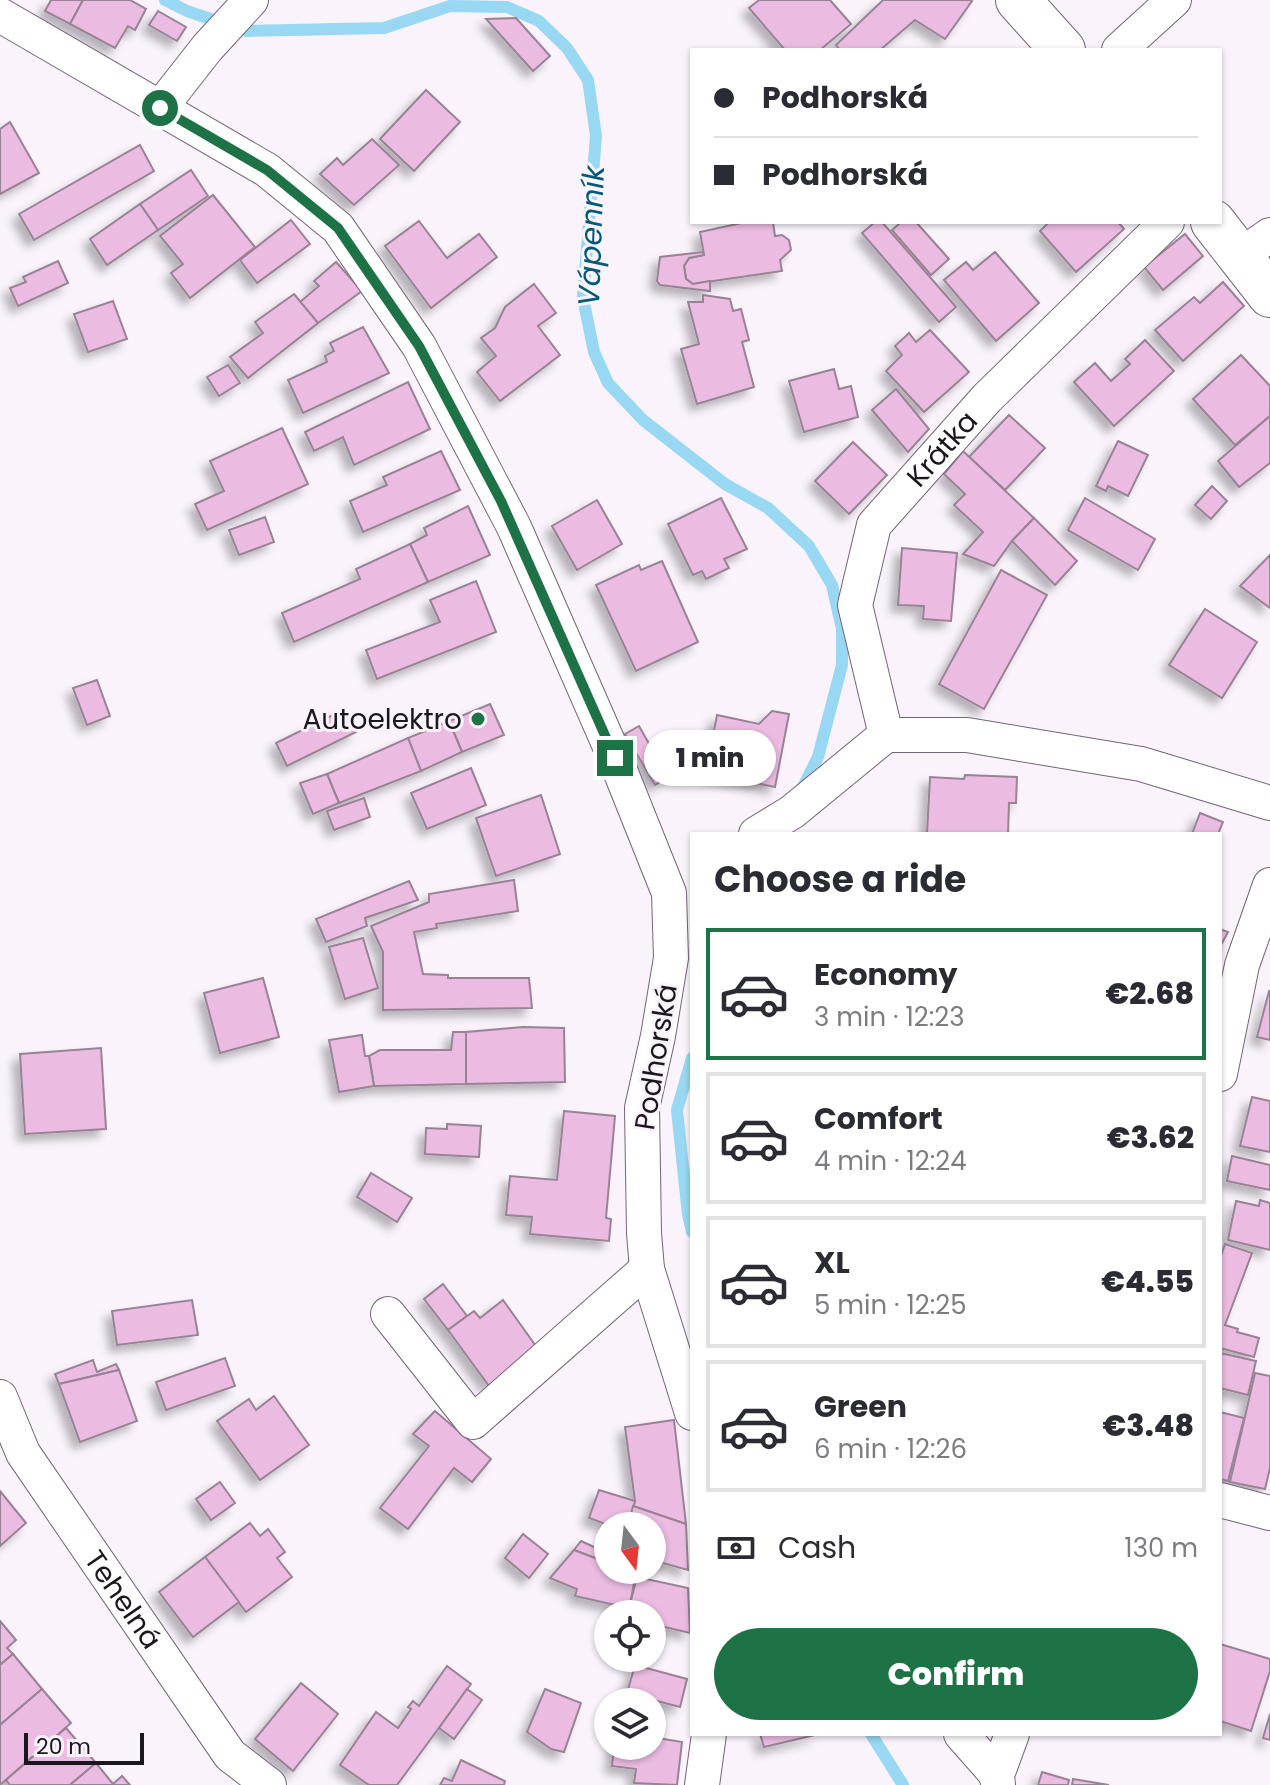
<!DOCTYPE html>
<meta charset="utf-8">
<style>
body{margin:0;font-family:Poppins,sans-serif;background:#f7f7f7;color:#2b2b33;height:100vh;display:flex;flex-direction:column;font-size:30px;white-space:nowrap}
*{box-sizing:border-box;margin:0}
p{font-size:26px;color:#7c7c81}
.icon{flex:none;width:44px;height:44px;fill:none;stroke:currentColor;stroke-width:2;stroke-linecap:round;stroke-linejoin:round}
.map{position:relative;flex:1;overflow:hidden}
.drawer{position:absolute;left:690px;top:832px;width:532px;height:904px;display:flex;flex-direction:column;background:#fff;border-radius:0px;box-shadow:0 2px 6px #0004}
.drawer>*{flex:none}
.hud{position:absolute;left:690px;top:48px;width:532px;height:176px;border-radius:0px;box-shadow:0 2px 6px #0004;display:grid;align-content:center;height:176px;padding:0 24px;background:#fff}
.needle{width:52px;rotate:165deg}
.buttons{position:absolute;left:594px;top:1512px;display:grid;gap:16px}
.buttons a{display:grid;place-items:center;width:72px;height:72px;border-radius:50%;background:#fff;box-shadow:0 2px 6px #0004;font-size:40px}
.scale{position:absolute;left:24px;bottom:20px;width:120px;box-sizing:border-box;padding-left:8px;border:4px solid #1c161e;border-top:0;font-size:22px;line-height:28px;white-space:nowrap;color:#1c161e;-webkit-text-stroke:6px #faf3fc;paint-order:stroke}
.end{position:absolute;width:36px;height:36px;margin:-18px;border:10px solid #1d7346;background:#fff;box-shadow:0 0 0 4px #fff}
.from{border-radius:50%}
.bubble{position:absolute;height:56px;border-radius:28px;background:#fff;box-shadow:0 2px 6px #0004;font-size:26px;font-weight:800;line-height:56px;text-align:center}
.hud b{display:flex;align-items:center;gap:28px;height:76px;font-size:30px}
.hud b+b{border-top:2px solid #e1e1e2}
.hud i{width:20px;height:20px;background:#2b2b33}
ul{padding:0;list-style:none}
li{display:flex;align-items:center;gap:24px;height:132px;margin:0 16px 12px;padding:0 8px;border:4px solid #e1e1e2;border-radius:0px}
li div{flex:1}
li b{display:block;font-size:30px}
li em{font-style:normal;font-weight:800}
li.on{border-color:#1d7346}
li>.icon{width:72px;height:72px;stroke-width:1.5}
h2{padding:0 24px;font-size:36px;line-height:96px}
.pay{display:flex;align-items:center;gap:20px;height:88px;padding:0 24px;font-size:30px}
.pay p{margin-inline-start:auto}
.primary-button{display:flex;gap:16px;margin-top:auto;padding:16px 24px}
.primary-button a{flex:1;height:92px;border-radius:48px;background:#1d7346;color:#fff;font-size:32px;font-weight:800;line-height:92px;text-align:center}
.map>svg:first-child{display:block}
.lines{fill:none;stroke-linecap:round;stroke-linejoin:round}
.stream{stroke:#98d8f2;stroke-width:12}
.building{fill:#ebbbe2;stroke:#988394;stroke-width:2;filter:url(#shadow)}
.street-casing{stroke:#746477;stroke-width:36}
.secondary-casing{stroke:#746477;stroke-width:46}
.street{stroke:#fff;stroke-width:34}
.secondary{stroke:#fff;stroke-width:44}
.route{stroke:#1d7346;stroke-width:10}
.poi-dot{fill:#1d7346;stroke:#faf3fc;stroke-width:3}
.labels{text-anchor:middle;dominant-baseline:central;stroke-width:6;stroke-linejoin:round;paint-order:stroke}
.street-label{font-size:28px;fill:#1c161e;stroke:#faf3fc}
.poi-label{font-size:28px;fill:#1c161e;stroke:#faf3fc;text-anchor:end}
.water-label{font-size:30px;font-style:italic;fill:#025b75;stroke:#faf3fc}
</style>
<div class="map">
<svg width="1270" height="1785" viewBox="0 0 1270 1785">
<defs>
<filter id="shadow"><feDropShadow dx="-7" dy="7" stdDeviation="4" flood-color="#0004"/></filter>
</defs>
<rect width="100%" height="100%" fill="#faf3fc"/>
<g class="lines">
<g class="stream">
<polyline points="165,0 187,11 246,31 384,28 450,6 507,7 539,21 567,48 588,80 596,136 583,298 594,352 608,383 643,420 725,484 768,508 809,546 832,585 842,629 842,665 818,757 802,789"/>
<polyline points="692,1058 677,1110 688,1215 692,1232"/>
<polyline points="871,1734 903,1785"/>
</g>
</g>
<g class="building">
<polygon points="51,0 83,0 70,24 45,11"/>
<polygon points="83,0 130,0 146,9 135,30 128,26 115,48 70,24"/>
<polygon points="759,0 830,0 851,24 820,50 785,50 749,8"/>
<polygon points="883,0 970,0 972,1 945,39 915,20 880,50 840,50 836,45"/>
<polygon points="158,11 186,27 177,41 149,25"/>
<polygon points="516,18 550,56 533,71 486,19"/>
<polygon points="426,90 460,122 414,171 380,139"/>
<polygon points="10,122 39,173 0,194 0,129"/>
<polygon points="372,139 399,165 354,205 320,174 337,158 343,165"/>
<polygon points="140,145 154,171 34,240 19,214"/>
<polygon points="191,170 208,196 158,230 140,204"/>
<polygon points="213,195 255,247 190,298 171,273 183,264 160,236"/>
<polygon points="140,204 158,230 107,265 90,239"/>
<polygon points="291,220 310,244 257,283 240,260"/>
<polygon points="419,221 447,258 479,234 497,257 431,308 385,246"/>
<polygon points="746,222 773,222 775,236 782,235 789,240 791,250 780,260 782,271 693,284 686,279 684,266 689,258 704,255 700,232"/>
<polygon points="875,222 882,222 956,307 939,322 862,233"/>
<polygon points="901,222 916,222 949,259 931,275 892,230"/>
<polygon points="1049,222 1118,222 1124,229 1076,272 1040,231"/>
<polygon points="1185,234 1203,256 1163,290 1144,267"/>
<polygon points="703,252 704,255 689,258 684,266 686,279 693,284 710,281 710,291 660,285 657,281 660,257"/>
<polygon points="995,252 1039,303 996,341 944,280 966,262 973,270"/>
<polygon points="58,261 68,283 18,306 10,288 26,282 23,277"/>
<polygon points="336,262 362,291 318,323 300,302 319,286 314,281"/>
<polygon points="1223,282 1244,306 1183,361 1155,330 1194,297 1200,303"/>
<polygon points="534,284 556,313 538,326 560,355 500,401 477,372 496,356 481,338 495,328 505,307"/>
<polygon points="294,294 318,323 248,378 230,357 263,333 255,322"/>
<polygon points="703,295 730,299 733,311 741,309 749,340 742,342 754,387 697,404 681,349 699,344 688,302 703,302"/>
<polygon points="113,301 127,339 88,352 74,314"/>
<polygon points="363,327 389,373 303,413 288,380 327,362 325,356 334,351 330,343"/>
<polygon points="930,330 969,372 924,412 886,371 902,355 895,346 909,333 916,342"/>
<polygon points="1145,340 1174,371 1114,426 1074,382 1095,363 1111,381 1130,364 1125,359"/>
<polygon points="1241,355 1270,386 1270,416 1235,445 1193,399"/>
<polygon points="228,365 240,383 219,396 207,377"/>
<polygon points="834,369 839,389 851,386 858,417 804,432 789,381"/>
<polygon points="408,382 430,429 354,465 343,437 314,451 305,432"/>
<polygon points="896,389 929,429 908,452 872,410"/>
<polygon points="1009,415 1045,448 1005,490 969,457"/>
<polygon points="1270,416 1270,463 1239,487 1218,461"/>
<polygon points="282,428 308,484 207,530 195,504 224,491 210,461"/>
<polygon points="1118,441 1148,455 1128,496 1108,486 1106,491 1096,486"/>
<polygon points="853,442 887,475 849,514 815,481"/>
<polygon points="441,451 460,490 363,532 350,501 387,485 383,477"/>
<polygon points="963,451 1034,518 1012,541 994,566 963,554 983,532 954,505 965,494 944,474"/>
<polygon points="1212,486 1227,501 1211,519 1195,505"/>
<polygon points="721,498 747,549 724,559 729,568 706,579 702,571 693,575 668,524"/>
<polygon points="1085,498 1155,539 1138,570 1068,530"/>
<polygon points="597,500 622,544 577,570 552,526"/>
<polygon points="468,506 490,555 428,582 410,544 427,535 424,528"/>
<polygon points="265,517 274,542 239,555 229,530"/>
<polygon points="1034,518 1077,561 1055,585 1012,541"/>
<polygon points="410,544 428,582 294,642 282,613 360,579 356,569"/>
<polygon points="902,548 957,553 951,621 923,619 924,606 898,605"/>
<polygon points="1270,555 1270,608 1240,586"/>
<polygon points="662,561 698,642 636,671 596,585 639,565 641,570"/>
<polygon points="1001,570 1047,595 984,709 939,684"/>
<polygon points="476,581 496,632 377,679 366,650 440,622 430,600"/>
<polygon points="1205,609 1257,642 1222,698 1169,665"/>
<polygon points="97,680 110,716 87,725 73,688"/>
<polygon points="490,704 504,735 462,752 449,721"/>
<polygon points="345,709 356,732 287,766 276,743"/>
<polygon points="772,711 789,714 775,787 706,773 717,715 759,724"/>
<polygon points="449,721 462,752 421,771 408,738"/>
<polygon points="639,726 668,777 655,785 625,734"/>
<polygon points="408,738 421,771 339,803 327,774"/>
<polygon points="471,768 486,805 427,829 411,793"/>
<polygon points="327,774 339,803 313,814 300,783"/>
<polygon points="965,775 1017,777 1016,803 1009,803 1008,834 927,834 930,777 964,779"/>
<polygon points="541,795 560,854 496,876 476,818"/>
<polygon points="364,798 370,817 334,830 327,811"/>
<polygon points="1200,813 1223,822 1218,834 1192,834"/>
<polygon points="514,880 518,911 436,924 437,928 414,932 423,974 448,975 448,978 529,978 532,1008 383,1010 383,952 371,926 429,902 429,894"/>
<polygon points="409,881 418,900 365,918 367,926 326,942 316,919"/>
<polygon points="1220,929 1228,932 1220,947"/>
<polygon points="363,938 378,988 345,999 329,947"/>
<polygon points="263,978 279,1037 220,1053 204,993"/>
<polygon points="1269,991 1270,991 1270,1040 1257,1037"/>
<polygon points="523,1027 564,1028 565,1082 466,1084 466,1032"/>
<polygon points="453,1032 466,1032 466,1084 374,1086 369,1056 380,1050 451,1050"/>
<polygon points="362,1035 365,1056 369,1056 374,1086 339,1092 329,1040"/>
<polygon points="101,1048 106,1129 25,1134 20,1054"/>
<polygon points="1252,1097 1270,1101 1270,1152 1240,1146"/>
<polygon points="564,1111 615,1116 606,1218 611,1219 609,1241 530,1234 532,1217 506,1215 510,1176 557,1180"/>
<polygon points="447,1124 481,1126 479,1157 425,1154 426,1128 447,1129"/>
<polygon points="1232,1156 1270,1165 1270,1190 1227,1181"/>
<polygon points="371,1173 412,1198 397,1222 357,1197"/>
<polygon points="1260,1200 1270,1203 1270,1250 1228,1240 1236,1201 1259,1206"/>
<polygon points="1225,1244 1252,1253 1225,1325 1238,1329 1237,1332 1259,1338 1254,1357 1220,1348 1220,1258"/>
<polygon points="443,1284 467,1316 448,1330 424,1299"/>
<polygon points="192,1300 198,1335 117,1345 112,1311"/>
<polygon points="503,1300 538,1349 489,1386 448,1330 474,1311 480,1318"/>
<polygon points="1220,1353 1256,1361 1248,1395 1220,1388"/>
<polygon points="225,1358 235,1386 166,1410 156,1382"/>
<polygon points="93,1360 97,1372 116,1364 119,1370 59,1384 55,1374"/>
<polygon points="119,1370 137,1421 80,1442 59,1384"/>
<polygon points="1255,1373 1270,1376 1270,1468 1265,1489 1230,1482"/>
<polygon points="274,1396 309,1445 260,1480 217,1421 249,1399 256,1410"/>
<polygon points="435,1411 491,1459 472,1482 454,1468 408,1529 380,1508 429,1446 413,1434"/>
<polygon points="1220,1412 1244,1418 1228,1481 1220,1479"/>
<polygon points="674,1420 686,1524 633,1506 635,1501 625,1427"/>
<polygon points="220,1482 235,1503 211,1520 196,1499"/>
<polygon points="599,1490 635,1501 628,1526 611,1526 589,1518"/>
<polygon points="0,1491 26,1523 0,1546"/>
<polygon points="633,1506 686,1524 688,1570 652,1560 652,1526 628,1526"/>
<polygon points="250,1523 260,1536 268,1529 285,1552 277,1558 292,1577 246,1612 205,1557"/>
<polygon points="523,1534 548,1554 529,1578 505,1558"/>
<polygon points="581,1541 605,1552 608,1542 608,1563 574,1550"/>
<polygon points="574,1550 608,1563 608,1570 626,1570 636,1574 629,1608 575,1596 577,1589 550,1578"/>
<polygon points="205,1557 239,1602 193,1637 159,1592"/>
<polygon points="637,1577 688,1588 690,1633 652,1624 652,1614 641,1614 641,1611 629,1608"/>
<polygon points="0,1621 16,1640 7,1648 13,1654 0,1665"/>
<polygon points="1220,1644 1270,1659 1270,1671 1251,1731 1220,1721"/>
<polygon points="13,1654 42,1689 0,1725 0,1665"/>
<polygon points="635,1665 687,1679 680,1707 627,1693"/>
<polygon points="447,1666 471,1684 397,1785 369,1785 340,1765 376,1712 398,1728 411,1709 408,1707 413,1701 419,1706"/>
<polygon points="301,1683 338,1714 293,1771 255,1739"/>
<polygon points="42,1689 71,1723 0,1785 0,1725"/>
<polygon points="467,1689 482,1700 454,1739 439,1728"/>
<polygon points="545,1689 581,1703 564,1752 551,1749 527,1732"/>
<polygon points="1270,1714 1270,1740 1263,1738"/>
<polygon points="66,1728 96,1763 70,1785 10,1785 6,1780"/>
<polygon points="760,1734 819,1734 764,1747"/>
<polygon points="652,1737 682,1742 677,1785 634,1783 636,1769 612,1766 614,1746 652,1746"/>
<polygon points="461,1760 505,1781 504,1785 440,1785 444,1778 452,1781"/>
<polygon points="96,1763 113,1784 122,1776 130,1785 70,1785"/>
<polygon points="1042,1772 1069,1780 1068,1785 1038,1785"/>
<polygon points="1073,1779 1109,1785 1072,1785"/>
</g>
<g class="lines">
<defs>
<g id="street">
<polyline points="0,15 267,170 338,228 419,346 514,527 615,758 669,893 671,958 658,1036 642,1108 644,1233 647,1269 692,1413"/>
<polyline points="1119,50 1174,0"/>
<polyline points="160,108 207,48 251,0"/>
<polyline points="1240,256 1270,235"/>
<path id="s1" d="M 886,735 L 855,605 L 874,525 L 987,398 L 1167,222"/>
<polyline points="756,834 792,812 886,735 967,735 1141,764 1270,803"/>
<polyline points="1220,1074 1242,965 1270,885"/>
<polyline points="388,1314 473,1422 647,1269"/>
<path id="s2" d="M 0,1397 L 23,1453 L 230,1755 L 269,1785"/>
<polyline points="1220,1500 1270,1513"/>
<polyline points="961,1734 997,1775"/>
<polyline points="702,1785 709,1734"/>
<polyline points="998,1785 997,1775 1012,1734"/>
</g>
<g id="secondary">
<polyline points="1018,0 1063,50"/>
<polyline points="1213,222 1270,295"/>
</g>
</defs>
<use href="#street" class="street-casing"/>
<use href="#secondary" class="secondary-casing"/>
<use href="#street" class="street"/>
<use href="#secondary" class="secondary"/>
</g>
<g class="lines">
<polyline class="route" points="160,108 267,170 338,228 419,346 501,501 615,758"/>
</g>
<circle class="poi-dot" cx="478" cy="719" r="8"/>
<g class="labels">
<g class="street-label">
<text stroke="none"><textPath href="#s1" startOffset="318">Krátka</textPath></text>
<text transform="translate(656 1057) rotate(-81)">Podhorská</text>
<text stroke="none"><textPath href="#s2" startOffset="238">Tehelná</textPath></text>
</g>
<g class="poi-label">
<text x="462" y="719">Autoelektro</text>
</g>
<g class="water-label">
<text transform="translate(591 236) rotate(-88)">Vápenník</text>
</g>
</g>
</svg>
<div class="buttons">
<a><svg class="needle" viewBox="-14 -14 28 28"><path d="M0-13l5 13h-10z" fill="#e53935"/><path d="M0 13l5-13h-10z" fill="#7c7c81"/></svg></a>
<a><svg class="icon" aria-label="locate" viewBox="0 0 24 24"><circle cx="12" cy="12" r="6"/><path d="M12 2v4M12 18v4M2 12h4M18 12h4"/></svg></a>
<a><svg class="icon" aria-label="layers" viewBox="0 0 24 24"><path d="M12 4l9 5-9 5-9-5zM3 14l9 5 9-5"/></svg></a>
</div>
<div class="scale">20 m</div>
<i class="end from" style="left:160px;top:108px"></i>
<i class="end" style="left:615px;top:758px"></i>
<div class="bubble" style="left:644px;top:730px;width:132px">1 min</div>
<div class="hud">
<b><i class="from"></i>Podhorská</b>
<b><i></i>Podhorská</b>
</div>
<section class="drawer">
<h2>Choose a ride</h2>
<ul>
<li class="on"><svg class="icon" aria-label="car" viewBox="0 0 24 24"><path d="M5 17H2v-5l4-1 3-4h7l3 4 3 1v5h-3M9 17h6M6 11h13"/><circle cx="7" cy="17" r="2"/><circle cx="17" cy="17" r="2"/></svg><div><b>Economy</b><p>3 min · 12:23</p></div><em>€2.68</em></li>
<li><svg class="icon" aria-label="car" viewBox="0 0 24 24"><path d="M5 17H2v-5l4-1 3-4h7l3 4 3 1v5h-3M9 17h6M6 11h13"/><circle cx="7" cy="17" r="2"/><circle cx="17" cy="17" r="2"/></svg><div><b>Comfort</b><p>4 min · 12:24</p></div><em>€3.62</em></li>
<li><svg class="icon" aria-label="car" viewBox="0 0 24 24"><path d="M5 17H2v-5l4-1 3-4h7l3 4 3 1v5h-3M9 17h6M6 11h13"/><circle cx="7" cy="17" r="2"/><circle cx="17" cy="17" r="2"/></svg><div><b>XL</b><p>5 min · 12:25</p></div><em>€4.55</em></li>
<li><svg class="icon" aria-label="car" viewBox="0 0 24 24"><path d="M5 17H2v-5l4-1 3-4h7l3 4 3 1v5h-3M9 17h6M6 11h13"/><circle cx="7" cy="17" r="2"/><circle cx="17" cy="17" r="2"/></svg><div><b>Green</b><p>6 min · 12:26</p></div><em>€3.48</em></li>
</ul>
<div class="pay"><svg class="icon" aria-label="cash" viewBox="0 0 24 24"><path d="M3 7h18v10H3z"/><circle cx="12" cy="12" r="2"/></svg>Cash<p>130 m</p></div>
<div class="primary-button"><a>Confirm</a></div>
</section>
</div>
